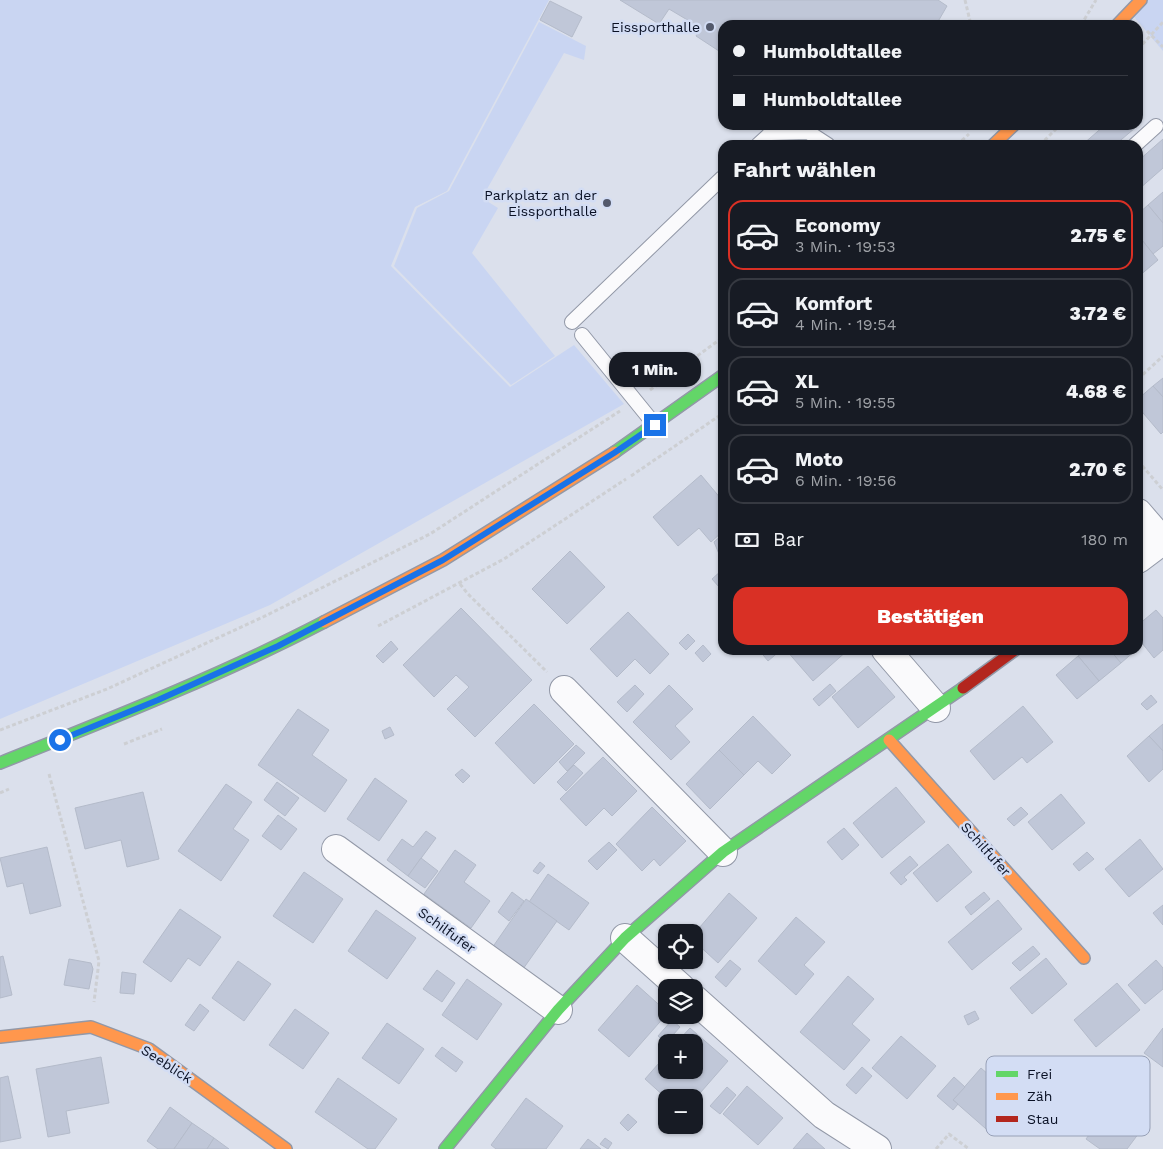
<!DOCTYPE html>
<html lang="de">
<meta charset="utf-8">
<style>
body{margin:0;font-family:"Work Sans",sans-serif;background:#20242c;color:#f1f3f6;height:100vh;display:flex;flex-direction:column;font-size:19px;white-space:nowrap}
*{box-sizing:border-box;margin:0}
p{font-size:16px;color:#9ea1a6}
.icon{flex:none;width:28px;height:28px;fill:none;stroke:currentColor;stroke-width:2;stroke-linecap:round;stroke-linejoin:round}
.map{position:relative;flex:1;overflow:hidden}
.drawer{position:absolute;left:718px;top:140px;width:425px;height:515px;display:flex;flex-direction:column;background:#171b24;border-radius:15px;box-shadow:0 1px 4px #0004}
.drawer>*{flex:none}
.banner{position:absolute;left:718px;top:20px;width:425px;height:110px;border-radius:15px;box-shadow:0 1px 4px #0004;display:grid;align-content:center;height:110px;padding:0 15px;background:#171b24}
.tools{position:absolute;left:658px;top:924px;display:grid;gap:10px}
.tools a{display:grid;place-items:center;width:45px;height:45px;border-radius:10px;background:#171b24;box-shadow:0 1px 4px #0004;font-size:25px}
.end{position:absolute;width:22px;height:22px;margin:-11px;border:6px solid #1a73e8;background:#fff;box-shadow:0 0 0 2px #fff}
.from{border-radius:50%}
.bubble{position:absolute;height:35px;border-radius:15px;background:#171b24;box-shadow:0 1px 4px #0004;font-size:16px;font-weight:800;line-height:35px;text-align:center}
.banner b{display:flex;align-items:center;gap:18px;height:48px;font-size:19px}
.banner b+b{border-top:1px solid #363941}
.banner i{width:12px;height:12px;background:#f1f3f6}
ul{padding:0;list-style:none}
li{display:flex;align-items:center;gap:15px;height:70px;margin:0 10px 8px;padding:0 5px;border:2px solid #363941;border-radius:15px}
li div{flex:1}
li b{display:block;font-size:19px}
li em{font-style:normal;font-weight:800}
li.on{border-color:#d93025}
li>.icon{width:45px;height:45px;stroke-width:1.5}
h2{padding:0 15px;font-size:22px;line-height:60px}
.pay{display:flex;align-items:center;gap:12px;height:55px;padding:0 15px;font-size:19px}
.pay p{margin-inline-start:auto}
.action{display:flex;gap:10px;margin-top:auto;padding:10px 15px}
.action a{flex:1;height:58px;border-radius:15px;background:#d93025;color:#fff;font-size:20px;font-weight:800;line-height:58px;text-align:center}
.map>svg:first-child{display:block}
.green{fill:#c9d5f2}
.building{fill:#c0c7d8;stroke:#b4bbca}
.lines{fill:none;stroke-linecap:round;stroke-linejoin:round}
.lane-casing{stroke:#9298a7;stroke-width:16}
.street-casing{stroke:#9298a7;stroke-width:30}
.fast-casing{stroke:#9298a7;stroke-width:14}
.slow-casing{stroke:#9298a7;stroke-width:14}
.jam-casing{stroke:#9298a7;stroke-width:14}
.path{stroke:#cdcfd3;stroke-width:3;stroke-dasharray:4 2.5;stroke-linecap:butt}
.lane{stroke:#fafafc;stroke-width:14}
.street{stroke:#fafafc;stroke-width:28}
.fast{stroke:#63d668;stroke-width:11}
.slow{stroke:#ff974d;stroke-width:11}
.jam{stroke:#b3261e;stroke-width:11}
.route{stroke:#1a73e8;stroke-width:6}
.poi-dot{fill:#53596b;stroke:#d3ddf4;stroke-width:2}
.labels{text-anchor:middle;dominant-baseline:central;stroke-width:5;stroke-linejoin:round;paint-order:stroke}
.poi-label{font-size:14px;fill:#0a1125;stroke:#d3ddf4;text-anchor:end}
.street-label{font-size:14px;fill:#0a1125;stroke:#d3ddf4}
.key{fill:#d3ddf4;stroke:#97a0b6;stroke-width:1}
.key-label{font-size:14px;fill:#0a1125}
</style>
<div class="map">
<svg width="1163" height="1149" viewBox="0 0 1163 1149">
<rect width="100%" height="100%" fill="#dbe0ec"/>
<g class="green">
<polygon points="0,0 549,0 447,191 415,207 391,266 510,387 574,345 624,404 270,605 0,719"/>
<polygon points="1140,0 1163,0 1163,51 1130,12"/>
<polygon points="539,22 586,46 584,60 564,53 482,198 498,208 472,253 555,356 511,385 394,266 417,208 449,191"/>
</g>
<g class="building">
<polygon points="620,0 938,0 947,6 936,25 928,25 921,21 919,25 722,25 722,53 696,36 701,28 669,9 659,24"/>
<polygon points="550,1 582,17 572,37 540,20"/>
<polygon points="1138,117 1142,122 1115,145 1082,145 1105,125 1138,125"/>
<polygon points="1163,139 1163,168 1138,190 1138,161"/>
<polygon points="1163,192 1163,223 1148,205"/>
<polygon points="1148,205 1163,223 1163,246 1153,254 1138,235 1138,214"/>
<polygon points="1138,235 1158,260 1138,277"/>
<polygon points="1163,378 1163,397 1153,386"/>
<polygon points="1153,386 1163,397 1163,432 1161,434 1138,407 1138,399"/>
<polygon points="701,475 722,500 722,532 711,542 699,528 678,546 653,517"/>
<polygon points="722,535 722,561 714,542"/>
<polygon points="570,551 605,587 567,624 532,589"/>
<polygon points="722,570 722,584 719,587 712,579"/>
<polygon points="461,608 532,680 475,737 447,709 469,687 456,675 434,697 403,665"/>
<polygon points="1156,610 1163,618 1163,650 1154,658 1138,638 1138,625"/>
<polygon points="628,612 669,654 650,674 635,659 617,677 590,649"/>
<polygon points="688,634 695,641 686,650 679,643"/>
<polygon points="1138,638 1143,644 1138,648"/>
<polygon points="391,641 398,649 383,663 376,656"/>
<polygon points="703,645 711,654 703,662 695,653"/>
<polygon points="759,650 781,650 768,661"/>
<polygon points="786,650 848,650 813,681"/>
<polygon points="1086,650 1110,650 1121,663 1099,681 1078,656"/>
<polygon points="1110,650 1136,650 1121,663"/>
<polygon points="1078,656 1099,681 1077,699 1056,675"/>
<polygon points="868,666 895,697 858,728 832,697"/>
<polygon points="830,684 836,691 819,706 813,699"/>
<polygon points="635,685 644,694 627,712 617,702"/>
<polygon points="669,685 693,709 675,726 690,742 671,760 633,722"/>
<polygon points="1151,695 1157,702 1147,710 1141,704"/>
<polygon points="534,704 574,744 534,784 495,743"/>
<polygon points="1023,706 1053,742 1027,763 1022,757 994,780 970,751"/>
<polygon points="298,709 329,730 312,755 347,780 325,812 258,765"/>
<polygon points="753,716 791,755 772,774 758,761 744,775 719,750"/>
<polygon points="1163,724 1163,751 1149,736"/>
<polygon points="390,727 394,735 385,739 382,731"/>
<polygon points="1149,736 1163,751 1163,769 1149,782 1127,756"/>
<polygon points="576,745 585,753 567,771 559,762"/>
<polygon points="719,750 744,775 710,809 686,784"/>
<polygon points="603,757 637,791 612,816 604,808 586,826 560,799"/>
<polygon points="574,765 583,773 566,791 557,782"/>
<polygon points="462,769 470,776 463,783 455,775"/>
<polygon points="375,778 407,801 379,841 347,819"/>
<polygon points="277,782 299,798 285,816 264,800"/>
<polygon points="226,784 252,802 233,829 249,840 221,881 178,851"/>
<polygon points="896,787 925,822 882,858 853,823"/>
<polygon points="143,792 159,859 127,867 121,840 85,849 75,808"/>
<polygon points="1061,794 1085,823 1052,850 1028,822"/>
<polygon points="652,807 686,841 660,866 654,859 642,871 616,844"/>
<polygon points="1021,807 1028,814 1014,826 1007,819"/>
<polygon points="278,815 297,829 281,850 262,836"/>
<polygon points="844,828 859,845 842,860 827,842"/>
<polygon points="426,831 436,838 408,876 387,860 402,839 413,847"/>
<polygon points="1140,839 1163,869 1129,897 1105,869"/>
<polygon points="609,842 617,850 597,870 588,861"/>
<polygon points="948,844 972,872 937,902 913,873"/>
<polygon points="47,847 61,906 30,914 23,883 7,887 0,858"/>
<polygon points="455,850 476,865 464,882 490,901 471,928 424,894"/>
<polygon points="1087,852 1094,859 1079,871 1073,864"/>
<polygon points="910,856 918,865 904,877 907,880 901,885 890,873"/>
<polygon points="421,858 438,871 425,888 408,876"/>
<polygon points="540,862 545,866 538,874 533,871"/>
<polygon points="304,872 343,899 313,943 273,916"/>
<polygon points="548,874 589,903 569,930 529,902"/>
<polygon points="512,892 524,901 509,921 498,912"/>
<polygon points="984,892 990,899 971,915 965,907"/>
<polygon points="729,893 757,918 718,963 694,941 694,934"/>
<polygon points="526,899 557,921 523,969 492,948"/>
<polygon points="998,900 1022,929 972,970 948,942"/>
<polygon points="1163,905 1163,925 1153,913"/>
<polygon points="180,909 221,937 200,966 188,958 171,982 143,962"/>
<polygon points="376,910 416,938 387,979 348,951"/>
<polygon points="796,917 825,942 804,965 814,974 796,995 758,961"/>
<polygon points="1033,946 1040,954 1020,971 1012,963"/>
<polygon points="3,956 12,995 0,998 0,957"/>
<polygon points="1046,958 1067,984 1032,1014 1010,988"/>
<polygon points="69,959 91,963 93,969 89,989 64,985"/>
<polygon points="730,960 741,969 726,987 715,977"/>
<polygon points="1156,960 1163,968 1163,989 1145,1004 1128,985"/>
<polygon points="238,961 271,984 244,1021 212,998"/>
<polygon points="437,970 455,983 442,1002 423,989"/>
<polygon points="122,972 136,974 134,994 120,993"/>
<polygon points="848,976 874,999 852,1024 870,1040 844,1070 800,1032"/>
<polygon points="467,979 502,1004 477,1040 442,1015"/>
<polygon points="1117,983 1140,1010 1096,1047 1074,1020"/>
<polygon points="637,985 666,1011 666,1015 629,1057 598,1030"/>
<polygon points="200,1004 209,1011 194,1031 185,1025"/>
<polygon points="295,1009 329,1033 303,1069 269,1045"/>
<polygon points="975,1011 979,1019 968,1025 964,1016"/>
<polygon points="672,1020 680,1027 666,1043 658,1036"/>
<polygon points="387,1023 424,1049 399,1084 362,1058"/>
<polygon points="690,1028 728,1061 694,1100 694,1098 666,1098 645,1079 666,1055 666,1070 694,1070 694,1042 677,1042"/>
<polygon points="1163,1028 1163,1067 1144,1053"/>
<polygon points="901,1036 936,1066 907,1099 872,1068"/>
<polygon points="442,1047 463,1062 456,1072 435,1056"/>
<polygon points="101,1057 109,1103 66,1111 70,1133 48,1137 36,1069"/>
<polygon points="862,1067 872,1076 856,1094 846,1085"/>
<polygon points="981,1068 1021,1103 993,1135 953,1100"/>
<polygon points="8,1076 21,1138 0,1142 0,1078"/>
<polygon points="954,1077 965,1087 953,1100 958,1104 953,1110 937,1096"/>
<polygon points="338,1078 397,1119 375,1149 368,1149 315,1112"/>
<polygon points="747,1086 783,1118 758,1145 723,1114"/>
<polygon points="727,1087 736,1095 720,1114 710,1106"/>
<polygon points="526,1098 563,1126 546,1149 496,1149 491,1145"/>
<polygon points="1111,1106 1142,1129 1127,1149 1100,1149 1086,1139"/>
<polygon points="170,1107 192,1123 174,1149 158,1149 147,1141"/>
<polygon points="628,1114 637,1122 628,1131 620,1123"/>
<polygon points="192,1123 214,1138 207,1149 174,1149"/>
<polygon points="807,1133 825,1149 793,1149"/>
<polygon points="214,1138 229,1149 207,1149"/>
<polygon points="605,1138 612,1143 608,1149 600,1144"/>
<polygon points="588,1139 601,1149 580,1149"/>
</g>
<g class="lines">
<defs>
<g id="lane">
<polyline points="758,145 771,133 808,132 828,145"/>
<polyline points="1135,145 1156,126"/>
<polyline points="572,322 722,178"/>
<polyline points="582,335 655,425"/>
</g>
<g id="street">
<polyline points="1138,513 1163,542"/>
<polyline points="1138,559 1162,541"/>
<polyline points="886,650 936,708"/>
<polyline points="564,690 723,852"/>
<polyline points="336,849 558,1010"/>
<polyline points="625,938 681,988"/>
<polyline points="694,999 824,1115 877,1149"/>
</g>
<g id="fast">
<polyline points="615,452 722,376"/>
<path d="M 0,763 C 110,719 220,676 324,622"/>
<polyline points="445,1149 558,1010 625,938 723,852 963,688"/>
</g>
<g id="slow">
<polyline points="1117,25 1141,0"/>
<polyline points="993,145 1014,125"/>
<polyline points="324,622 443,560 615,452"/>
<polyline points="889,740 1084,958"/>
<polyline points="0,1037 91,1027 149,1049 286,1149"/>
</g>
<polyline id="jam" points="963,688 1015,650"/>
</defs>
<use href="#lane" class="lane-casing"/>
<use href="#street" class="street-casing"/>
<use href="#fast" class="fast-casing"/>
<use href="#slow" class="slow-casing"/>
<use href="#jam" class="jam-casing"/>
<g class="path">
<polyline points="965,0 971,25"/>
<polyline points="1081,25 1096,0"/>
<polyline points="1147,31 1163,47"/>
<polyline points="1138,49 1163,22"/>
<polyline points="957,145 969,134"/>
<polyline points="1040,145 1060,125"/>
<polyline points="1138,379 1163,356"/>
<polyline points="650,390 722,338"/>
<polyline points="1138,461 1163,490"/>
<polyline points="631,476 722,414"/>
<polyline points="460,584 468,594 547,672"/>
<polyline points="378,626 504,559 626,479"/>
<polyline points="0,730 107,689 263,617 430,534 620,411"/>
<polyline points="124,744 162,729"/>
<polyline points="49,774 99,961 94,1002"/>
<polyline points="0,793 9,789"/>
<polyline points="936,1149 949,1134 969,1149"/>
</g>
<use href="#lane" class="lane"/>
<use href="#street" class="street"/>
<use href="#fast" class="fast"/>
<use href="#slow" class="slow"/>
<use href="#jam" class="jam"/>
</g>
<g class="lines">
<polyline class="route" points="60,740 158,700 278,646 443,560 614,453 655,425"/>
</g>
<g class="poi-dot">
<circle cx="710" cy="27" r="5"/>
<circle cx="607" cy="203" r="5"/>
</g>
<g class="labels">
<g class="poi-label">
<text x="700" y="27">Eissporthalle</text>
<text x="597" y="195">Parkplatz an der<tspan x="597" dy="16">Eissporthalle</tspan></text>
</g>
<g class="street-label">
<text transform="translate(986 849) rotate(48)">Schilfufer</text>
<text transform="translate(447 930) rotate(36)">Schilfufer</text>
<text transform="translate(167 1064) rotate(33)">Seeblick</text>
</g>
</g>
<rect x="986" y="1056" width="164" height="80" rx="8" class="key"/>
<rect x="996" y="1071" width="22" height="6" fill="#63d668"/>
<rect x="996" y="1093" width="22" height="7" fill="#ff974d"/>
<rect x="996" y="1116" width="22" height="6" fill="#b3261e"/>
<g class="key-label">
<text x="1027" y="1079">Frei</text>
<text x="1027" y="1101">Zäh</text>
<text x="1027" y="1124">Stau</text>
</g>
</svg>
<div class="tools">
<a><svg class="icon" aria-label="locate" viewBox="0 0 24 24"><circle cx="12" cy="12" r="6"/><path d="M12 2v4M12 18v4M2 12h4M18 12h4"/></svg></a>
<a><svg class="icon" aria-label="layers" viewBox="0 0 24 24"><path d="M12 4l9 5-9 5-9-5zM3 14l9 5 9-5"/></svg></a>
<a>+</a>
<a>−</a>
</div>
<i class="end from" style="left:60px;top:740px"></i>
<i class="end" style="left:655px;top:425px"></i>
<div class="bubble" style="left:609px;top:352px;width:92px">1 Min.</div>
<div class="banner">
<b><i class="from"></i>Humboldtallee</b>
<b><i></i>Humboldtallee</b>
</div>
<section class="drawer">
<h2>Fahrt wählen</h2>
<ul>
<li class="on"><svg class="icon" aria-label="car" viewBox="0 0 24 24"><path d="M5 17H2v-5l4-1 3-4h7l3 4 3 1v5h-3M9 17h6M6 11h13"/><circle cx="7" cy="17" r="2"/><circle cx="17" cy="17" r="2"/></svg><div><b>Economy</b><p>3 Min. · 19:53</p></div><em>2.75 €</em></li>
<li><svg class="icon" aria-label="car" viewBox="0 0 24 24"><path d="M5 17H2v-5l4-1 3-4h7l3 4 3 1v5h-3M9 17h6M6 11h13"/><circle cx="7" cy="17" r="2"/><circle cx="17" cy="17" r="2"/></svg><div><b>Komfort</b><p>4 Min. · 19:54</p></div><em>3.72 €</em></li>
<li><svg class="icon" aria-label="car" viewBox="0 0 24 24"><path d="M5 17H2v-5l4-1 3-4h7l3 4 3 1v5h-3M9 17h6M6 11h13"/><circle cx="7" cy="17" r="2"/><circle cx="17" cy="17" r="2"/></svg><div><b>XL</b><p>5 Min. · 19:55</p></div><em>4.68 €</em></li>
<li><svg class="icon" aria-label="car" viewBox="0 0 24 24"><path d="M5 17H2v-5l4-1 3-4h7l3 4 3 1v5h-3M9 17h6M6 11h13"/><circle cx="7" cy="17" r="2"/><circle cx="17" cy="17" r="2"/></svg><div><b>Moto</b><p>6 Min. · 19:56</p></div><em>2.70 €</em></li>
</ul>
<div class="pay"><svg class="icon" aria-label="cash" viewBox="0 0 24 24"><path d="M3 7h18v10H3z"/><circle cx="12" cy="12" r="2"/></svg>Bar<p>180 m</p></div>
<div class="action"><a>Bestätigen</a></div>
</section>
</div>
